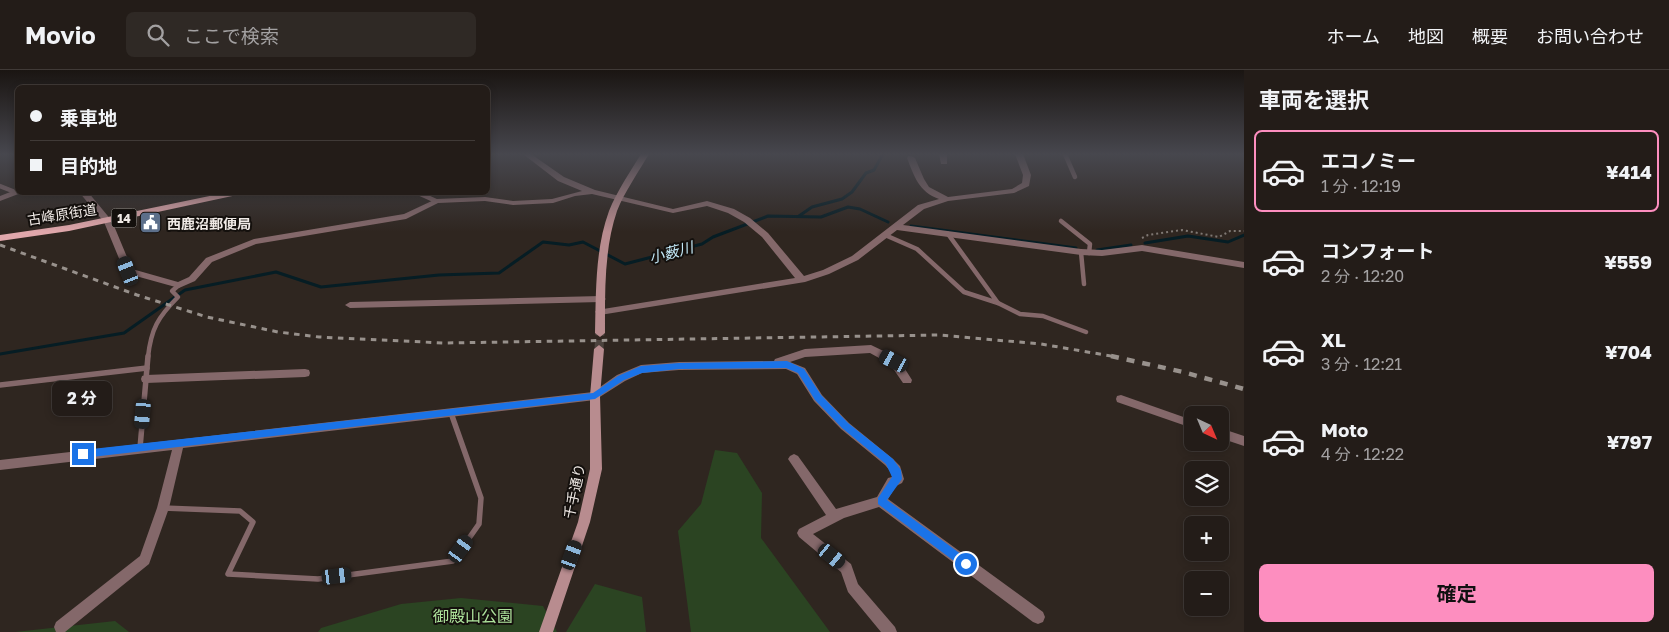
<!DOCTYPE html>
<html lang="ja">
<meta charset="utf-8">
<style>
body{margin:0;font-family:"Golos Text","Noto Sans JP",sans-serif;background:#2f2925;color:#f1f3f6;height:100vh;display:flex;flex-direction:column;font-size:19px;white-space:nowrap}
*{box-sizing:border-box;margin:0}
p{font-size:16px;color:#a3a1a2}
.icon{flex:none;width:28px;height:28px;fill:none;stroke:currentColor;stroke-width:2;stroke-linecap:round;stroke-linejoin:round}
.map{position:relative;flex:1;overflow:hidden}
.panel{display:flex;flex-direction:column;background:#231c18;width:425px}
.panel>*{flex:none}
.banner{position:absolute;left:15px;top:15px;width:475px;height:110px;border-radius:8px;box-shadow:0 2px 8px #0003,0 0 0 1px #403a37;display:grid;align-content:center;height:110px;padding:0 15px;background:#231c18}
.needle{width:32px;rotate:136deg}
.tools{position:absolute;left:1184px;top:336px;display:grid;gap:10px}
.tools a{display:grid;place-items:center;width:45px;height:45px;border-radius:8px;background:#231c18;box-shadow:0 2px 8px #0003,0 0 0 1px #403a37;font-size:25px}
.end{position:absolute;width:22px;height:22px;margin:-11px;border:6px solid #1a73e8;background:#fff;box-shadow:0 0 0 2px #fff}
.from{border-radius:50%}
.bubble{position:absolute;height:35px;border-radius:8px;background:#231c18;box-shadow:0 2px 8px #0003,0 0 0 1px #403a37;font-size:16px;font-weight:700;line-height:35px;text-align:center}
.car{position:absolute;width:15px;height:30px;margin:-15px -8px;border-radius:6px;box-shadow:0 0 4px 1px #0007;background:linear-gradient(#222 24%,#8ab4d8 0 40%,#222 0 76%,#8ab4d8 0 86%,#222 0)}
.banner b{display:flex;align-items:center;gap:18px;height:48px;font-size:19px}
.banner b+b{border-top:1px solid #403a37}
.banner i{width:12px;height:12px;background:#f1f3f6}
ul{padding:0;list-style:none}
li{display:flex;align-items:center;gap:15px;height:82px;margin:0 10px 8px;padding:0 5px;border:2px solid transparent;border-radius:8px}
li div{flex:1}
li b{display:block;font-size:19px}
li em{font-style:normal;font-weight:700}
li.active{border-color:#fd8ebf}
li>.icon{width:45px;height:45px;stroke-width:1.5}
h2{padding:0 15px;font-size:22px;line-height:60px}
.cta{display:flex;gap:10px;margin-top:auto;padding:10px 15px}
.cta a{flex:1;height:58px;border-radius:8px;background:#fd8ebf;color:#111;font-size:20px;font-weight:700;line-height:58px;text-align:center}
header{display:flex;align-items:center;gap:30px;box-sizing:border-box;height:70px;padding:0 25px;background:#231c18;border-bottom:1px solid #403a37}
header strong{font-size:24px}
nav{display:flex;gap:28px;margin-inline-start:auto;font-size:18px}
.search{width:350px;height:45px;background:#2f2925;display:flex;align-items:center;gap:12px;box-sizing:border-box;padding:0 18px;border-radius:8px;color:#a3a1a2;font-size:19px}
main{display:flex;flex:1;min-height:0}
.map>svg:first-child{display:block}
.green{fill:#2b4422}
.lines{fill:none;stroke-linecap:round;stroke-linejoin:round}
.stream{stroke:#061d24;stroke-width:3}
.secondary-tunnel{stroke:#4c433e;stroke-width:9;stroke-dasharray:9 4.5;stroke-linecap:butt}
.path{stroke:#7f7873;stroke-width:2;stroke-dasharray:2 3;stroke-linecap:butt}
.lane-far1{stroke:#84686a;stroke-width:4.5}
.lane{stroke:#84686a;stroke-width:5.5}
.street{fill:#84686a;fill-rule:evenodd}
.secondary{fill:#b88c8f;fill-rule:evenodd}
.primary{fill:#e0a7ab;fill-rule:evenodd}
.rail-far1{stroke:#98918c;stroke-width:3;stroke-dasharray:5.5 5.5;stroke-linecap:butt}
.rail{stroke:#98918c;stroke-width:4.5;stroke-dasharray:8 8;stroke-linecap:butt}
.route{fill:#1a73e8}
.labels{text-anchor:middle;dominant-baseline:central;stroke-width:4;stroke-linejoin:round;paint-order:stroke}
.shield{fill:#14100d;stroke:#aea9a5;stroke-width:1}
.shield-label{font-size:12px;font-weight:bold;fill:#f0eae6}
.street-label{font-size:14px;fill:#f0eae6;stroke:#14100d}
.poi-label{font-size:14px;font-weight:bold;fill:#f0eae6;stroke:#14100d;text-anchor:start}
.water-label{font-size:15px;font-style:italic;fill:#c3e8f7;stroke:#14100d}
.near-park-label{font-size:16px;fill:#ade29b;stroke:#14100d}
</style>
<header>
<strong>Movio</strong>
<div class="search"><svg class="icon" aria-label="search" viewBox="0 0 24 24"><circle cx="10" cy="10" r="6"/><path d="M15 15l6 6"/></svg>ここで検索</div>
<nav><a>ホーム</a><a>地図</a><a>概要</a><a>お問い合わせ</a></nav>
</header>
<main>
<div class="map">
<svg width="1244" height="562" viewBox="0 0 1244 562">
<rect width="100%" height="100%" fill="#2f2620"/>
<g class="green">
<polygon points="715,380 737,383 762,423 761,468 830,562 691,562 678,461 701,434"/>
<polygon points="595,514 642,527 646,562 566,562"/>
<polygon points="461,528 543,536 557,562 318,562 321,558 401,534"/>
<polygon points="115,551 129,562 15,562"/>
</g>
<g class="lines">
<g class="stream">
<polyline points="799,146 812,137 842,129 852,122 866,103 874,100 883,84"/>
<polyline points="911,156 1076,178"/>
<polyline points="1145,173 1188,166 1228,172 1244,165"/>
<polyline points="1097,180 1131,175"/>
<polyline points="0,284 124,263 185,220 276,202 321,217 439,205 499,203 543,172 569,175 583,172 625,194 702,174 713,167 768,146 821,147 848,137 860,139 888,152"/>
</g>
<polyline class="secondary-tunnel" points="599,279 600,263"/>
<polyline class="path" points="1142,168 1148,165 1182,160 1219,167 1230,161 1244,161"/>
<g class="lane-far1">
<polyline points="1065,84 1075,107"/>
<polyline points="0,116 15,122"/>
<polyline points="416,122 436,131"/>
<polyline points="1061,151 1090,174 1089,183"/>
<polyline points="885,165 917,179 964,222 998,233 948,164"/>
<polyline points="1081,182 1084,214"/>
<polyline points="998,233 1020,244 1043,246 1086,262"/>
<path d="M 148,287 C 151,259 158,247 178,227 L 172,221 L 179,215"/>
</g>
<g class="lane">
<polyline points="0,315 147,298"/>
<polyline points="140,378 148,286"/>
<polyline points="163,438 240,441 253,452 228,504 318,509 453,491 479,454 481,428 451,343"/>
</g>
<g class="street">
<path d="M 523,84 L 531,84 L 564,107 L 595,120 L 673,139 L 707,131 L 734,139 L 750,148 L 768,163 L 804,206 L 823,200 L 852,186 L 918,135 L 939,129 C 919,122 914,106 907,88 L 908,86 L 911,86 L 915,88 L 924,109 L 929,117 L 948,127 L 1012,119 L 1022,113 L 1023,105 L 1015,84 L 1023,84 L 1031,105 L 1029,116 L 1014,123 L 948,131 L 924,139 L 903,155 L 1081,179 L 1102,180 L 1142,175 L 1244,192 L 1244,198 L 1142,181 L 1102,186 L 1081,185 L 897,160 L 858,190 L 829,204 L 805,212 L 600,245 L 595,242 L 597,240 L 795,208 L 762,167 L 744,152 L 728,143 L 707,136 L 673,143 L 592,124 L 575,126 L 553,133 L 513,135 L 485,131 L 438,133 L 406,149 L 256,174 L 212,192 L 195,211 L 179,218 L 125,203 L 104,152 L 79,122 L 88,122 L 112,151 L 132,199 L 178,212 L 189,207 L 206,188 L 254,169 L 404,144 L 436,129 L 485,127 L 513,131 L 552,129 L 582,121 L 558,111 Z"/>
<polygon points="939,84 947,84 947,94 941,94"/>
<polygon points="18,119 18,122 21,123 0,131 0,126"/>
<polygon points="601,226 606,229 601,232 350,238 345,235 350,232"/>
<polygon points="871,275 898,288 912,310 911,313 903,313 890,294 870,283 805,287 790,292 805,298 822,325 849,353 893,389 900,396 904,409 902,413 896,416 888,429 1043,542 1045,547 1043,552 1038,554 1033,552 879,437 844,448 813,464 851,494 858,514 895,557 897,562 881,562 848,522 841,502 799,467 797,463 799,459 826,445 788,389 790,386 794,384 798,386 836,439 877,427 888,408 892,407 891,402 885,395 841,359 814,331 797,304 786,299 679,300 642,303 625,311 595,330 183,378 169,438 149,494 65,562 56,562 54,557 56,552 140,486 157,438 172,380 0,400 0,390 593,322 617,305 641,295 679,292 774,291 775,289 805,279"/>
<polygon points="305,299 309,300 310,303 309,306 305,307 146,313 142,312 141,309 142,306 146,305"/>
<polygon points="1121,325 1192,350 1192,358 1117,332 1116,329 1117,326"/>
<polygon points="1220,358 1244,366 1244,376 1220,368"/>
</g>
<g class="secondary">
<path d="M 641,84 L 649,84 C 638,103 625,121 617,141 C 604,179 605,223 605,263 L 600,267 L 595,263 C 596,223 595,179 609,141 C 617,121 630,102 641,84 Z"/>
<polygon points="599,275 604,279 600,326 602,399 590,452 553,562 539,562 578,452 590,399 590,326 594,279"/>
</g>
<polygon class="primary" points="229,122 251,122 69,161 0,171 0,165 69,155"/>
<polyline class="rail-far1" points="0,175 137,225 207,247 278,262 319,267 444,273 939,265 1041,274 1117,287"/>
<polyline class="rail" points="1111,286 1183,302 1244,319"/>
</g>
<linearGradient id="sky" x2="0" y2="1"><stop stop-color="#1a1512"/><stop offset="0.52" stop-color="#47474e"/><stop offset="1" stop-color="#47474e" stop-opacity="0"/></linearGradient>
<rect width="1244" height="162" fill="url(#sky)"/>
<polygon class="route" points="787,291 804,299 821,325 848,353 893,389 901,400 902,409 887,430 969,490 969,497 962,497 878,434 878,428 892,407 886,394 842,358 815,330 798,303 786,298 679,299 642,303 624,310 595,329 83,388 79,384 83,380 593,323 618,306 641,296 679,293"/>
<defs>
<symbol id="civic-square" viewBox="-11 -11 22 22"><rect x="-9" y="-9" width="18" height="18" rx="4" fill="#5c6f8a" stroke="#14100d"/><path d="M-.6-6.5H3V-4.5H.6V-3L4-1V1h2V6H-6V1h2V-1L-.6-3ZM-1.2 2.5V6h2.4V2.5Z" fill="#fff"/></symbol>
</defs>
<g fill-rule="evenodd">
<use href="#civic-square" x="138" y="140" width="25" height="25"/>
</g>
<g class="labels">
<rect class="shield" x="111.5" y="138.5" width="25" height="19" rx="4"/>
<g class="shield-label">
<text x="124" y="148">14</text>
</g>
<g class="street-label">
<text transform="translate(62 144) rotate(-9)">古峰原街道</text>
<text transform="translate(574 421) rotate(-78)">千手通り</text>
</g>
<g class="poi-label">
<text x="167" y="153">西鹿沼郵便局</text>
</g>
<g class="water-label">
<text transform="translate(671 182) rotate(-15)">小薮川</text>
</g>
<g class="near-park-label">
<text x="473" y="546">御殿山公園</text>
</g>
</g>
</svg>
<div class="tools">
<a><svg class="needle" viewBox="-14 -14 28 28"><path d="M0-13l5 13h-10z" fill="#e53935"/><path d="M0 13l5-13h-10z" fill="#a3a1a2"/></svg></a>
<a><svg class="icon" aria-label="layers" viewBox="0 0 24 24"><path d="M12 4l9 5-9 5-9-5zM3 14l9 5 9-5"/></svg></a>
<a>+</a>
<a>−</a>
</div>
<i class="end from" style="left:966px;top:494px"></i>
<i class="end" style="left:83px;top:384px"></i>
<div class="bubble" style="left:52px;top:311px;width:60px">2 分</div>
<i class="car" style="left:128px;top:201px;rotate:338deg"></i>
<i class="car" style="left:894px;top:291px;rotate:298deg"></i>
<i class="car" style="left:143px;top:344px;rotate:185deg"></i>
<i class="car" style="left:461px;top:479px;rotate:36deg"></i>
<i class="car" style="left:572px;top:485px;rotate:20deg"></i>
<i class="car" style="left:832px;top:486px;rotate:129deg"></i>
<i class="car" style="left:337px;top:506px;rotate:83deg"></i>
<div class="banner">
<b><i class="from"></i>乗車地</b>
<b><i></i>目的地</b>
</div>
</div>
<section class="panel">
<h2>車両を選択</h2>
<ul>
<li class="active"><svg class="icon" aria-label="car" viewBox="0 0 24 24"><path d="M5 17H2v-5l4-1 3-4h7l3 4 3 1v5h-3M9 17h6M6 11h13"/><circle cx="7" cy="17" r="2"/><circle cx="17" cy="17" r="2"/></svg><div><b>エコノミー</b><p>1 分 · 12:19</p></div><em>¥414</em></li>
<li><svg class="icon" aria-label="car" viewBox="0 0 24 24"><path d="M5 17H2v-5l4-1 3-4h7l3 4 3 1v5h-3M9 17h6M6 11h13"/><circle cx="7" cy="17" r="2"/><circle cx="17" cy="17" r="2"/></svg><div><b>コンフォート</b><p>2 分 · 12:20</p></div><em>¥559</em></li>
<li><svg class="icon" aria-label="car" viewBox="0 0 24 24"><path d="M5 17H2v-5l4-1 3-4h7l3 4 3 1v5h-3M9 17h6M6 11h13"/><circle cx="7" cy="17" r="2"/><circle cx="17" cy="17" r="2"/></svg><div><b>XL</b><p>3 分 · 12:21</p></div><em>¥704</em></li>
<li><svg class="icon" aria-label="car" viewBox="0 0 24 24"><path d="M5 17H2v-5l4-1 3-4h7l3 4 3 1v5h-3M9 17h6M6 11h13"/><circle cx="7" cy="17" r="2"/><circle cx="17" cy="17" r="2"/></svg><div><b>Moto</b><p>4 分 · 12:22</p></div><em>¥797</em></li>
</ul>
<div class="cta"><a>確定</a></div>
</section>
</main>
